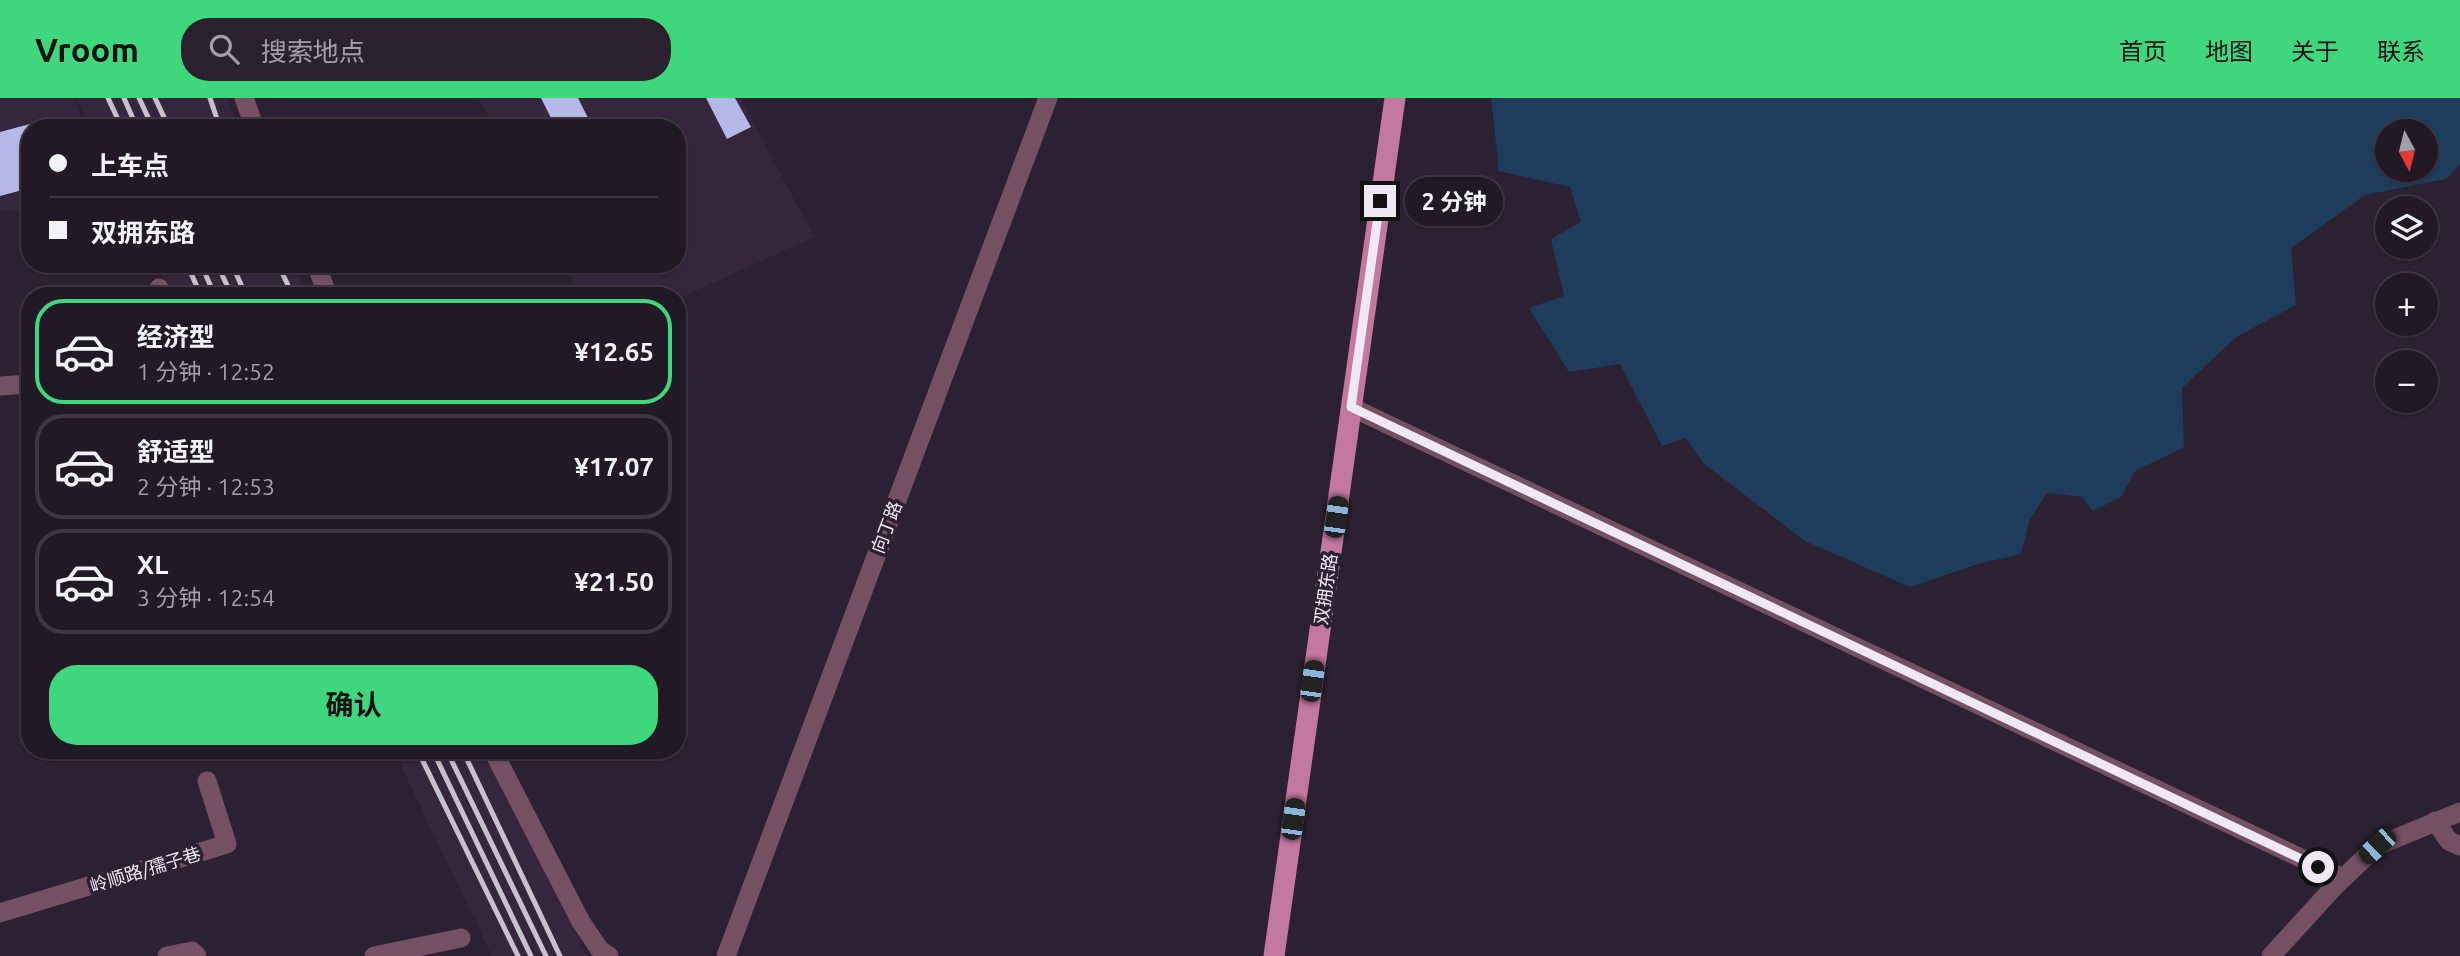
<!DOCTYPE html>
<html lang="zh">
<meta charset="utf-8">
<style>
body{margin:0;font-family:Ubuntu,"Noto Sans SC",sans-serif;background:#29222e;color:#f1f3f6;height:100vh;display:flex;flex-direction:column;font-size:26px;white-space:nowrap}
*{box-sizing:border-box;margin:0}
p{font-size:23px;color:#a2a0a7}
.icon{flex:none;width:38px;height:38px;fill:none;stroke:currentColor;stroke-width:2;stroke-linecap:round;stroke-linejoin:round}
.map{position:relative;flex:1;overflow:hidden}
.sheet{position:absolute;left:21px;top:189px;width:665px;height:472px;display:flex;flex-direction:column;background:#211926;border-radius:28px;box-shadow:0 2px 5px #0004,0 0 0 2px #3e3843}
.sheet>*{flex:none}
.banner{position:absolute;left:21px;top:21px;width:665px;height:154px;border-radius:28px;box-shadow:0 2px 5px #0004,0 0 0 2px #3e3843;display:grid;align-content:center;height:154px;padding:0 28px;background:#211926}
.needle{width:46px;rotate:173deg}
.controls{position:absolute;left:2375px;top:21px;display:grid;gap:14px}
.controls a{display:grid;place-items:center;width:63px;height:63px;border-radius:50%;background:#211926;box-shadow:0 2px 5px #0004,0 0 0 2px #3e3843;font-size:35px}
.end{position:absolute;width:32px;height:32px;margin:-16px;border:9px solid #f0e8f4;background:#111;box-shadow:0 0 0 4px #111}
.from{border-radius:50%}
.bubble{position:absolute;height:49px;border-radius:24px;background:#211926;box-shadow:0 2px 5px #0004,0 0 0 2px #3e3843;font-size:23px;font-weight:700;line-height:49px;text-align:center}
.car{position:absolute;width:21px;height:42px;margin:-21px -10px;border-radius:9px;box-shadow:0 0 5px 2px #0007;background:linear-gradient(#222 24%,#8ab4d8 0 40%,#222 0 76%,#8ab4d8 0 86%,#222 0)}
.banner b{display:flex;align-items:center;gap:24px;height:66px;font-size:26px}
.banner b+b{border-top:2px solid #3e3843}
.banner i{width:18px;height:18px;background:#f1f3f6}
ul{padding:12px 0 0;list-style:none}
li{display:flex;align-items:center;gap:21px;height:105px;margin:0 14px 10px;padding:0 14px;border:4px solid #3e3843;border-radius:28px}
li div{flex:1}
li b{display:block;font-size:26px}
li em{font-style:normal;font-weight:700}
li.on{border-color:#3fd77d}
li>.icon{width:63px;height:63px;stroke-width:1.5}
.primary-button{display:flex;gap:14px;margin-top:auto;padding:14px 28px}
.primary-button a{flex:1;height:80px;border-radius:28px;background:#3fd77d;color:#111;font-size:28px;font-weight:700;line-height:80px;text-align:center}
header{display:flex;align-items:center;gap:42px;box-sizing:border-box;height:98px;padding:0 35px;background:#3fd77d;color:#111}
header strong{font-size:33px}
nav{display:flex;gap:38px;margin-inline-start:auto;font-size:24px}
.search{width:490px;height:63px;background:#29222e;display:flex;align-items:center;gap:18px;box-sizing:border-box;padding:0 24px;border-radius:28px;color:#a2a0a7;font-size:26px}
.map>svg:first-child{display:block}
.built{fill:#36263d}
.water{fill:#1e3d5c;fill-rule:evenodd}
.building{fill:#b6b9e7}
.lines{fill:none;stroke-linecap:round;stroke-linejoin:round}
.minor{stroke:#755063;stroke-width:19}
.major{stroke:#c378a0;stroke-width:21}
.rail{stroke:#c8c0cd;stroke-width:5}
.route{stroke:#f0e8f4;stroke-width:9}
.labels{text-anchor:middle;dominant-baseline:central;stroke-width:7;stroke-linejoin:round;paint-order:stroke}
.street-label{font-size:18px;fill:#f0e8f4;stroke:#2c2132}
</style>
<header>
<strong>Vroom</strong>
<div class="search"><svg class="icon" aria-label="search" viewBox="0 0 24 24"><circle cx="10" cy="10" r="6"/><path d="M15 15l6 6"/></svg>搜索地点</div>
<nav><a>首页</a><a>地图</a><a>关于</a><a>联系</a></nav>
</header>
<div class="map">
<svg width="2460" height="858" viewBox="0 0 2460 858">
<rect width="100%" height="100%" fill="#2c2132"/>
<g class="built">
<polygon points="0,0 73,0 87,30 30,30 30,112 0,113"/>
<polygon points="76,0 228,0 238,30 90,30"/>
<polygon points="479,0 740,0 814,139 677,201 677,198 581,198 565,166 677,166 677,30 494,30"/>
<polygon points="155,166 294,166 308,198 171,198"/>
<polygon points="394,653 488,653 587,858 492,858"/>
</g>
<path class="water" d="M 1491,0 L 2460,0 L 2460,66 L 2446,81 L 2365,97 L 2291,150 L 2296,207 L 2236,239 L 2182,290 L 2184,349 L 2135,373 L 2121,399 L 2093,413 L 2082,399 L 2047,395 L 2030,421 L 2021,456 L 1978,466 L 1910,489 L 1805,443 L 1703,365 L 1686,340 L 1662,348 L 1620,266 L 1569,274 L 1529,210 L 1564,198 L 1551,141 L 1581,124 L 1570,89 L 1499,73 ZM 2387,33 L 2426,33 L 2426,72 L 2387,72 Z"/>
<g class="building">
<polygon points="541,0 578,0 593,30 556,30"/>
<polygon points="706,0 735,0 751,29 727,41"/>
<polygon points="30,26 30,90 0,98 0,34"/>
</g>
<g class="lines">
<g class="minor">
<polyline points="244,0 255,30"/>
<polyline points="316,166 328,198"/>
<polyline points="159,190 162,198"/>
<polyline points="0,288 30,286"/>
<polyline points="1351,309 2343,780"/>
<polyline points="493,653 581,824 600,852 609,858"/>
<polyline points="2435,723 2449,743 2460,748"/>
<polyline points="0,815 227,746 207,683"/>
<polyline points="167,858 192,853 197,858"/>
<polyline points="374,858 461,840"/>
<polyline points="726,858 1048,0"/>
<polyline points="2271,858 2335,788 2377,748 2460,714"/>
</g>
<polyline class="major" points="1274,858 1395,0"/>
<g class="rail">
<polyline points="108,0 122,30"/>
<polyline points="124,0 137,30"/>
<polyline points="139,0 153,30"/>
<polyline points="155,0 169,30"/>
<polyline points="210,0 220,30"/>
<polyline points="187,166 201,198"/>
<polyline points="201,166 215,198"/>
<polyline points="217,166 232,198"/>
<polyline points="232,166 246,198"/>
<polyline points="278,166 293,198"/>
<polyline points="418,653 518,858"/>
<polyline points="433,653 531,858"/>
<polyline points="447,653 546,858"/>
<polyline points="463,653 560,858"/>
</g>
</g>
<g class="lines">
<polyline class="route" points="1380,103 1351,309 2318,769"/>
</g>
<g class="labels">
<g class="street-label">
<text transform="translate(886 429) rotate(-69)">向丁路</text>
<text transform="translate(1325 491) rotate(-82)">双拥东路</text>
<text transform="translate(145 771) rotate(-17)">岭顺路/孺子巷</text>
</g>
</g>
</svg>
<div class="controls">
<a><svg class="needle" viewBox="-14 -14 28 28"><path d="M0-13l5 13h-10z" fill="#e53935"/><path d="M0 13l5-13h-10z" fill="#a2a0a7"/></svg></a>
<a><svg class="icon" aria-label="layers" viewBox="0 0 24 24"><path d="M12 4l9 5-9 5-9-5zM3 14l9 5 9-5"/></svg></a>
<a>+</a>
<a>−</a>
</div>
<i class="end from" style="left:2318px;top:769px"></i>
<i class="end" style="left:1380px;top:103px"></i>
<div class="bubble" style="left:1405px;top:79px;width:98px">2 分钟</div>
<i class="car" style="left:1336px;top:419px;rotate:8deg"></i>
<i class="car" style="left:1312px;top:583px;rotate:8deg"></i>
<i class="car" style="left:1293px;top:721px;rotate:8deg"></i>
<i class="car" style="left:2377px;top:748px;rotate:227deg"></i>
<div class="banner">
<b><i class="from"></i>上车点</b>
<b><i></i>双拥东路</b>
</div>
<section class="sheet">
<ul>
<li class="on"><svg class="icon" aria-label="car" viewBox="0 0 24 24"><path d="M5 17H2v-5l4-1 3-4h7l3 4 3 1v5h-3M9 17h6M6 11h13"/><circle cx="7" cy="17" r="2"/><circle cx="17" cy="17" r="2"/></svg><div><b>经济型</b><p>1 分钟 · 12:52</p></div><em>¥12.65</em></li>
<li><svg class="icon" aria-label="car" viewBox="0 0 24 24"><path d="M5 17H2v-5l4-1 3-4h7l3 4 3 1v5h-3M9 17h6M6 11h13"/><circle cx="7" cy="17" r="2"/><circle cx="17" cy="17" r="2"/></svg><div><b>舒适型</b><p>2 分钟 · 12:53</p></div><em>¥17.07</em></li>
<li><svg class="icon" aria-label="car" viewBox="0 0 24 24"><path d="M5 17H2v-5l4-1 3-4h7l3 4 3 1v5h-3M9 17h6M6 11h13"/><circle cx="7" cy="17" r="2"/><circle cx="17" cy="17" r="2"/></svg><div><b>XL</b><p>3 分钟 · 12:54</p></div><em>¥21.50</em></li>
</ul>
<div class="primary-button"><a>确认</a></div>
</section>
</div>
